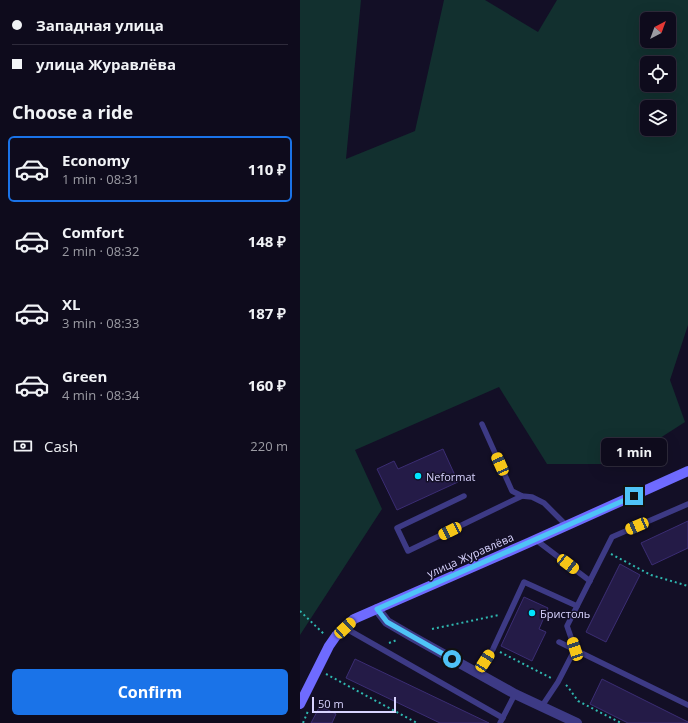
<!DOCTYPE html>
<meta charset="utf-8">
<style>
body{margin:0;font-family:"Open Sans",sans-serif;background:#1c1929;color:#f1f3f6;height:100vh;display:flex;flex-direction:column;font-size:15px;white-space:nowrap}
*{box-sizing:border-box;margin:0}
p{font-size:13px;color:#9b9ba3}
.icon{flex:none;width:22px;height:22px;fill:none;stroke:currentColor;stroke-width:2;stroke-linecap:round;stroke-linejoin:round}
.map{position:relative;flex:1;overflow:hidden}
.side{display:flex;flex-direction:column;background:#0e0b1c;width:300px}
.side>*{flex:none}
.top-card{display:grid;align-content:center;height:88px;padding:0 12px;background:#0e0b1c}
.needle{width:26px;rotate:41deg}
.fabs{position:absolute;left:340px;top:12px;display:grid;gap:8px}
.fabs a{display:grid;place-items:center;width:36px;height:36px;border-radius:6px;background:#0e0b1c;box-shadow:0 4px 16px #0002,0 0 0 1px #2e2b3b;font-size:20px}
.scale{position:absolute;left:12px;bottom:10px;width:84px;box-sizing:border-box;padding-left:4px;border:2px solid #d9d4ff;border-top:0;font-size:11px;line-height:14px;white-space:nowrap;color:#d9d4ff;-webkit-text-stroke:3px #130f26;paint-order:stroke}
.end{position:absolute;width:18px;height:18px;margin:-9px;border:5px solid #4fc3f7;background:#111;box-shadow:0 0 0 2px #111}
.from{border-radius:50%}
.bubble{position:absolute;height:28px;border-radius:6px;background:#0e0b1c;box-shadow:0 4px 16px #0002,0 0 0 1px #2e2b3b;font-size:13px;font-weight:700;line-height:28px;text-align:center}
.car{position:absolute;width:12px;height:24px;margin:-12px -6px;border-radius:5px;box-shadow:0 0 3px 1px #0007;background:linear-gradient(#f5c518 24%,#345 0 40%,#f5c518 0 76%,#345 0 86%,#f5c518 0)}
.top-card b{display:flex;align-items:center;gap:14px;height:38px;font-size:15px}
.top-card b+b{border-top:1px solid #2e2b3b}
.top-card i{width:10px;height:10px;background:#f1f3f6}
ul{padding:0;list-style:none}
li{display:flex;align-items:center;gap:12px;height:66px;margin:0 8px 6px;padding:0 4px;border:2px solid transparent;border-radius:6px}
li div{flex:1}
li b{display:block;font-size:15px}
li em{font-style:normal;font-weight:700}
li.current{border-color:#1a73e8}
li>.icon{width:36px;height:36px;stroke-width:1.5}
h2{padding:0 12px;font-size:18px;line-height:48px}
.pay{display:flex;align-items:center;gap:10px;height:44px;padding:0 12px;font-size:15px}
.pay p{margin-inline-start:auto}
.button{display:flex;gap:8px;margin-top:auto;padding:8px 12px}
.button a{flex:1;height:46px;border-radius:6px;background:#1a73e8;color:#fff;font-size:16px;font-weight:700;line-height:46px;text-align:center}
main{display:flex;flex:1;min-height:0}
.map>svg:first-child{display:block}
.green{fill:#12302f;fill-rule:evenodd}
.building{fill:#241b47;stroke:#3b2d73}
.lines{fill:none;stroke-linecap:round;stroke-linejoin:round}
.path{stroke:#2fb8b0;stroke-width:2;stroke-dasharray:2 3;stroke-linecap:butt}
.lane{stroke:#3d3a85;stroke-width:5.5}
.street{stroke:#3d3a85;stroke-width:10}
.secondary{stroke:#6f6bff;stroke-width:10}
.route{stroke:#4fc3f7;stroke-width:5}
.poi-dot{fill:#00e5ff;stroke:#130f26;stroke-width:1.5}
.labels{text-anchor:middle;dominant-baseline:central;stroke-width:3;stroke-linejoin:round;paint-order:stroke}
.poi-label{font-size:11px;fill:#d9d4ff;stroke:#130f26;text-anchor:start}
.street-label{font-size:11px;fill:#d9d4ff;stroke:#130f26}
</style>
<main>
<section class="side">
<div class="top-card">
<b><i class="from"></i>Западная улица</b>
<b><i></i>улица Журавлёва</b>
</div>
<h2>Choose a ride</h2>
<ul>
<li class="current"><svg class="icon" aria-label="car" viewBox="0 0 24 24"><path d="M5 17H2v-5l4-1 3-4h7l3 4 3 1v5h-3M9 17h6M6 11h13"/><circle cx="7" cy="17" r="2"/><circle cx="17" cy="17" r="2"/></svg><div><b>Economy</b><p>1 min · 08:31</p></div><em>110 ₽</em></li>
<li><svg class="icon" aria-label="car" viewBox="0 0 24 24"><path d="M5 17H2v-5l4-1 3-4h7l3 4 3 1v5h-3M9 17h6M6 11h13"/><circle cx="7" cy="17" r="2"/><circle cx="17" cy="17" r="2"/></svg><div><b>Comfort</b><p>2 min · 08:32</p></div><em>148 ₽</em></li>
<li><svg class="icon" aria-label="car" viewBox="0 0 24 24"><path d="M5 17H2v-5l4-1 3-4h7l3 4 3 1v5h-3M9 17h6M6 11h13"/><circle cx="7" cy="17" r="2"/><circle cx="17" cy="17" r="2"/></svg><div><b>XL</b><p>3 min · 08:33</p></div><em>187 ₽</em></li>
<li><svg class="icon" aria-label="car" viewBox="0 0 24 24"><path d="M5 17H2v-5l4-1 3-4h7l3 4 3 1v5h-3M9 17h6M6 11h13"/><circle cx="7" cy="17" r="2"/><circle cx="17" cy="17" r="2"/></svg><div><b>Green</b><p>4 min · 08:34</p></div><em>160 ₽</em></li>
</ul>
<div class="pay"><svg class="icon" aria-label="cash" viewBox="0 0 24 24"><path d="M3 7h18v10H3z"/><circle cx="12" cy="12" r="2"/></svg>Cash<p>220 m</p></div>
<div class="button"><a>Confirm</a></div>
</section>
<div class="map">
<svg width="388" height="723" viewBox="0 0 388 723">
<rect width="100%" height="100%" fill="#130f26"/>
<path class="green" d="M 0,0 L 61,0 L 46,159 L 115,131 L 144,0 L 185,0 L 238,32 L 257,0 L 388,0 L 388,325 L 370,380 L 385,422 L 357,440 L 336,445 L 303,464 L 247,464 L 199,387 L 55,450 L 82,509 L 0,635 ZM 347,19 L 369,19 L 369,41 L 347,41 ZM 347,63 L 369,63 L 369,85 L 347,85 ZM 347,107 L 369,107 L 369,129 L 347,129 Z"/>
<g class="building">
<polygon points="143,449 158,482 97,510 77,469 94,461 98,469"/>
<polygon points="388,521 388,548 352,565 341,543"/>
<polygon points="320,564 340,575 306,642 286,632"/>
<polygon points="224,597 248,608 239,629 246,632 232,661 201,646"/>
<polygon points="55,659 189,723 140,723 46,678"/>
<polygon points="302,679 388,722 388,723 328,723 290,704"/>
<polygon points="20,706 36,714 32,723 11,723"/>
</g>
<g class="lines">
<g class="path">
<polyline points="311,554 351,575 388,586"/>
<polyline points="0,611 25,635"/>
<polyline points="132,629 199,615"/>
<polyline points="89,643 97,640"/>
<polyline points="200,652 251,678"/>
<polyline points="26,674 117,723"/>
<polyline points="266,685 268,687 278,701 321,723"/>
<polyline points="3,723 8,711"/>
</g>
<g class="lane">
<polyline points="182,424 212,491 222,496 232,497 244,503 267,526"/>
<polyline points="164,496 97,528 108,551 222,496"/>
<polyline points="236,540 290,581"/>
<polyline points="45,628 203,718"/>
<polyline points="259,642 388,705"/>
<polyline points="177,673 193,649 224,582 277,606"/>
<polyline points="242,706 258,682 275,649 267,626 312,537 388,504"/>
<polyline points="200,723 215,694"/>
</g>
<polyline class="street" points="77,609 87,622 111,636 215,694 277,723"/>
<polyline class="secondary" points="0,704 29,646 36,636 54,619 228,543 388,471"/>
</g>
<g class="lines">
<polyline class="route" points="152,659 87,622 77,609 334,496"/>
</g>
<g class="poi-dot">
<circle cx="118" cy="476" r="4"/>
<circle cx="232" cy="613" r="4"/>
</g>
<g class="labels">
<g class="poi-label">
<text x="126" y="476">Neformat</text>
<text x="240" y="613">Бристоль</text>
</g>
<g class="street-label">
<text transform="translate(170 555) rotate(-24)">улица Журавлёва</text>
</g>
</g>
</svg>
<div class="fabs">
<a><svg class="needle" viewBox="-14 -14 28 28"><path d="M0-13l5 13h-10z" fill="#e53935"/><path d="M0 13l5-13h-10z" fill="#9b9ba3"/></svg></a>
<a><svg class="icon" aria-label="locate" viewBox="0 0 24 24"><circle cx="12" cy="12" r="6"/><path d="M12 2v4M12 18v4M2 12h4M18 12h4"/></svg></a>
<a><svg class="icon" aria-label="layers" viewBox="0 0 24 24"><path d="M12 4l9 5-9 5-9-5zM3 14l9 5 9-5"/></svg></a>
</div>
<div class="scale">50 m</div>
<i class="end from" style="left:152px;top:659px"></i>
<i class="end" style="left:334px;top:496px"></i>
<div class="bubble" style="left:301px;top:438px;width:66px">1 min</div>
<i class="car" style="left:200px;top:464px;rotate:336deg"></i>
<i class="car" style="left:337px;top:526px;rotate:247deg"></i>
<i class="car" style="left:150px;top:531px;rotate:244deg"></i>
<i class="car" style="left:268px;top:564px;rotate:128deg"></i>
<i class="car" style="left:45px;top:628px;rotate:47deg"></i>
<i class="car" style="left:275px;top:649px;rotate:342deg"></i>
<i class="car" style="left:185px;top:661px;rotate:33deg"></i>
</div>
</main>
